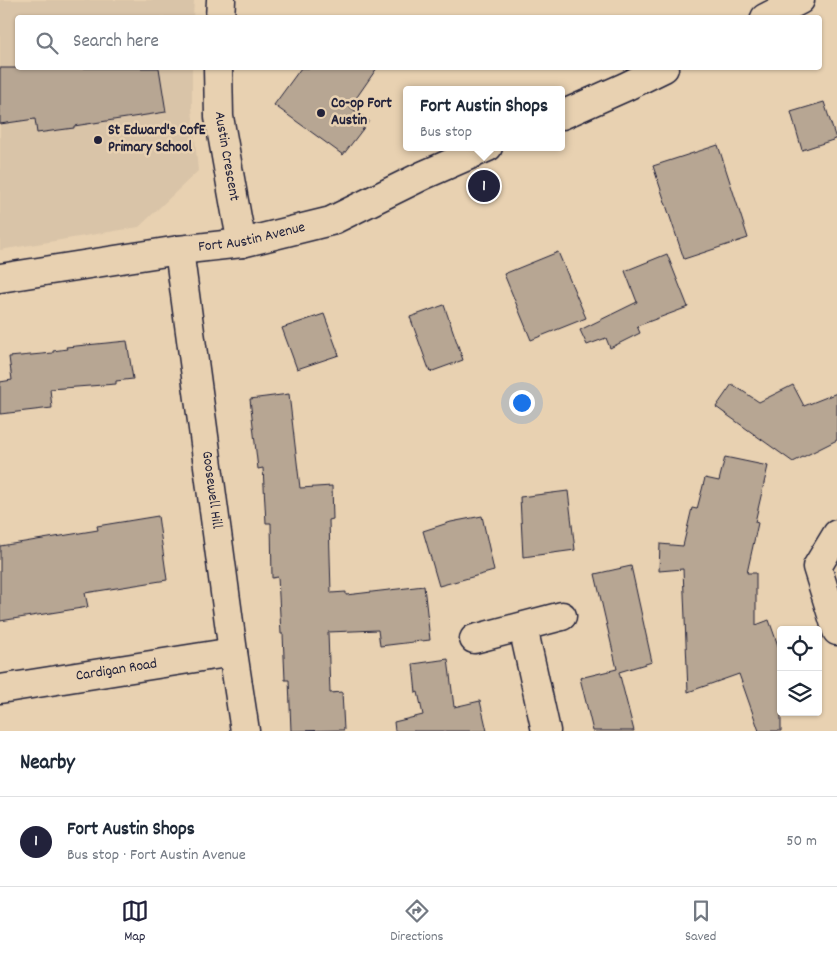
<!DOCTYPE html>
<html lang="en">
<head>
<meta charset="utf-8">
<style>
	:root { --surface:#fff; --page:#f2f2f3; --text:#1f2937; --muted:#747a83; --line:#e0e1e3; --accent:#22223b }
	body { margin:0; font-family:Dekko,sans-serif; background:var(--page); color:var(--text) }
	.controls { position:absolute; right:15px; bottom:15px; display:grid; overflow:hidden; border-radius:5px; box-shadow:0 1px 4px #0004 }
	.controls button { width:45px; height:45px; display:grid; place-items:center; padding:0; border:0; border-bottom:1px solid var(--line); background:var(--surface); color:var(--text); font:25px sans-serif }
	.you { position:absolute; left:521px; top:402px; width:18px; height:18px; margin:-12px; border:4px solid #fff; border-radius:50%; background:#1a73e8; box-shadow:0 0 0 8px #1a73e833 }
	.badge { display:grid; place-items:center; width:32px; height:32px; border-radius:50%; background:var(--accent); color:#fff; font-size:16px; font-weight:700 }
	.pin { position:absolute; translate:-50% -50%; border:2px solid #fff; box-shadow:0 1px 5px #0006 }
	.popup { position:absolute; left:403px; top:86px; width:162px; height:65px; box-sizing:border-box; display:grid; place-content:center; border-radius:5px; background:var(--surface); filter:drop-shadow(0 1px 4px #0005); font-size:16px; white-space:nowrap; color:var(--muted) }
	.popup b { font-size:19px; color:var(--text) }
	.popup::after { content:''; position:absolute; left:50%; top:100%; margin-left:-10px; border:10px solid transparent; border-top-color:var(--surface) }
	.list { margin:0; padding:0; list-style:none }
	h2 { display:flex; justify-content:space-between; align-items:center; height:65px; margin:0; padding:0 20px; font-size:21px }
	h2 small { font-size:16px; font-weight:400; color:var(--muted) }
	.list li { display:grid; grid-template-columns:32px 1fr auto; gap:15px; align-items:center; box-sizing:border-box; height:90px; padding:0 20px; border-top:1px solid var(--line) }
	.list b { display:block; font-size:19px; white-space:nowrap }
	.list p { margin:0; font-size:16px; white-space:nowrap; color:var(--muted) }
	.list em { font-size:16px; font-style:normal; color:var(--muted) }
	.icon { flex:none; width:28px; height:28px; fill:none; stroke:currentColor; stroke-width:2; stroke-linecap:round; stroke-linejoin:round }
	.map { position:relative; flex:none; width:837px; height:731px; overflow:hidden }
	.search { position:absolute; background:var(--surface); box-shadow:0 1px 4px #0004; left:15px; right:15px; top:15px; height:55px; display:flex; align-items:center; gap:12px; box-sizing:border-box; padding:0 18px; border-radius:5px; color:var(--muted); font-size:19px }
	.sheet { height:155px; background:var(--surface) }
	nav { display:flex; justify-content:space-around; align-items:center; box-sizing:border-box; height:70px; border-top:1px solid var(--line); background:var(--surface); font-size:14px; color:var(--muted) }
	nav a { display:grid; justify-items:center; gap:2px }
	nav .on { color:var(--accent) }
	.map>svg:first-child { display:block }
</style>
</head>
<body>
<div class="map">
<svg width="837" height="731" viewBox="0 0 837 731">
	<rect width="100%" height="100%" fill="#e8d1b1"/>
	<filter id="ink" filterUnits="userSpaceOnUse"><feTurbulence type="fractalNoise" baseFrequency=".02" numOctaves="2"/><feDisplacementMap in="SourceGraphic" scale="10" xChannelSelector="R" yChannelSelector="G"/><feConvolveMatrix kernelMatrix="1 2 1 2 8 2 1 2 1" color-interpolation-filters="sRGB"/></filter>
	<g filter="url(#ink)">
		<path fill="#d9c4a8" d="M0,0H194L193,17L18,18V68H192V108L198,171L139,227L0,250Z"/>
		<path fill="#b7a693" stroke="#22223b" d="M0,68H159L166,112L74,126V128L37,133L35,119L0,124Z
			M301,68H377L350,107L369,121L343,155L274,105Z
			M824,102L836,139L802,150L791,112Z
			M718,145L748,238L684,259L653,166Z
			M558,252L586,318L531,340L504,274Z
			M667,254L688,307L637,326L640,333L610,348L606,338L587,345L580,330L637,302L625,271Z
			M444,305L463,360L430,372L410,317Z
			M324,314L339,355L297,369L282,328Z
			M127,341L133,379L116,381V384L50,389L52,408L0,414V382L12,380L9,357L53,353V351L67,349L66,347Z
			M732,384L759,402L793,385L804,406L837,393V440L793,462L716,407Z
			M289,394L300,488L332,486L333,519L329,520L331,593L346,592V595L424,586L430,640L380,646L378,630L328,632L330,693L342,692L344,730L291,731L289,680H285L283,634H281L278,577L272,578L271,523H266L263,468L258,469L250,399Z
			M725,457L768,466L755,522L758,523L747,573H756V625L769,620L781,654V731H759L739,674L688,692L683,569L659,571L660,544L683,546L692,508L697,509L705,478L719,481Z
			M568,491L575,550L523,557L520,497Z
			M158,516L167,580L85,593L88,607L0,621V546L98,530L97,526Z
			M482,516L494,571L439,586L423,531L451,522Z
			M631,566L652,662L619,672L634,731H593L580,678L617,669L595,574Z
			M448,659L454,707L480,701L487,731H395L394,722L423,715L418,692L416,693L413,664Z"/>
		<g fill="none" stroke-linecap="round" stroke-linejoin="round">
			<defs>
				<g id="minor">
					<path d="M220,18L221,0"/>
					<path d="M765,18L800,0"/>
					<path id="s1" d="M218,68L219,117L237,218L242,243"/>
					<path d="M562,115L625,87L664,68"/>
					<path id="s2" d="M179,250L233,652L245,731"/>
					<path id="s3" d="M0,278L179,250L242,243L331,221L424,175L488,147"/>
					<path d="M837,534L817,567L837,631"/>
					<path d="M523,627L546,731"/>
					<path d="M474,639L562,616"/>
					<path id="s4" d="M0,689L233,652"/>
				</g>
			</defs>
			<use href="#minor" stroke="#22223b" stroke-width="31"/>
			<use href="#minor" stroke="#e8d1b1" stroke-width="28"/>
		</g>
	</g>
	<g fill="#22223b" stroke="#e8d1b1" stroke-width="2">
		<circle cx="321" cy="113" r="5"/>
		<circle cx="98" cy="140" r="5"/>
	</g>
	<g text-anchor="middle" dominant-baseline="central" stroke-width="5" stroke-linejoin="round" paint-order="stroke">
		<g font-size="15" font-weight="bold" fill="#22223b" stroke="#e8d1b1" text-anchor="start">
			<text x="331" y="104">Co-op Fort<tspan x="331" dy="17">Austin</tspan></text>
			<text x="108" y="131">St Edward's CofE<tspan x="108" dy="17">Primary School</tspan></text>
		</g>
		<g font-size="15" fill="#22223b" stroke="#e8d1b1">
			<text stroke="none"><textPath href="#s1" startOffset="89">Austin Crescent</textPath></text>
			<text stroke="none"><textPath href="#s3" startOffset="255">Fort Austin Avenue</textPath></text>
			<text stroke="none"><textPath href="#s2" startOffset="242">Goosewell Hill</textPath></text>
			<text stroke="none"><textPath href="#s4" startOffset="118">Cardigan Road</textPath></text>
		</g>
	</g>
</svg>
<div class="controls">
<button><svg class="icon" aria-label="locate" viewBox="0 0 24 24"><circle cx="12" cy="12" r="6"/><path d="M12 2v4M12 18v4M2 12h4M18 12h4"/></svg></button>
<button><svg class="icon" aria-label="layers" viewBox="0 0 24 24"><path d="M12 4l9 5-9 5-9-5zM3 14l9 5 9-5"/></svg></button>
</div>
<div class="you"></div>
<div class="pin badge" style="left:484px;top:186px">1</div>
<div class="popup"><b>Fort Austin Shops</b>Bus stop</div>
<div class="search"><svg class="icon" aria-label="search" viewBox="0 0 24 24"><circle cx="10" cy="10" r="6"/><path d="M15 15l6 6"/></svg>Search here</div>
</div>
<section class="sheet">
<h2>Nearby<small></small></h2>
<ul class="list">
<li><span class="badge">1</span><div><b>Fort Austin Shops</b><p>Bus stop · Fort Austin Avenue</p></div><em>50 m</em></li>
</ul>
</section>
<nav>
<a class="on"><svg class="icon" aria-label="map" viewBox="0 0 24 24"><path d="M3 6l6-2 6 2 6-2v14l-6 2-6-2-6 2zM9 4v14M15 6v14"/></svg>Map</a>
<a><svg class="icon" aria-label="directions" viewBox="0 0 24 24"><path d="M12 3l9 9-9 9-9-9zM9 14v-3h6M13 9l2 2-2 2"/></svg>Directions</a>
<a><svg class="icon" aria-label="saved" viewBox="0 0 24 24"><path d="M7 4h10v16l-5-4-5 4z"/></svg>Saved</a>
</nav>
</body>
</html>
